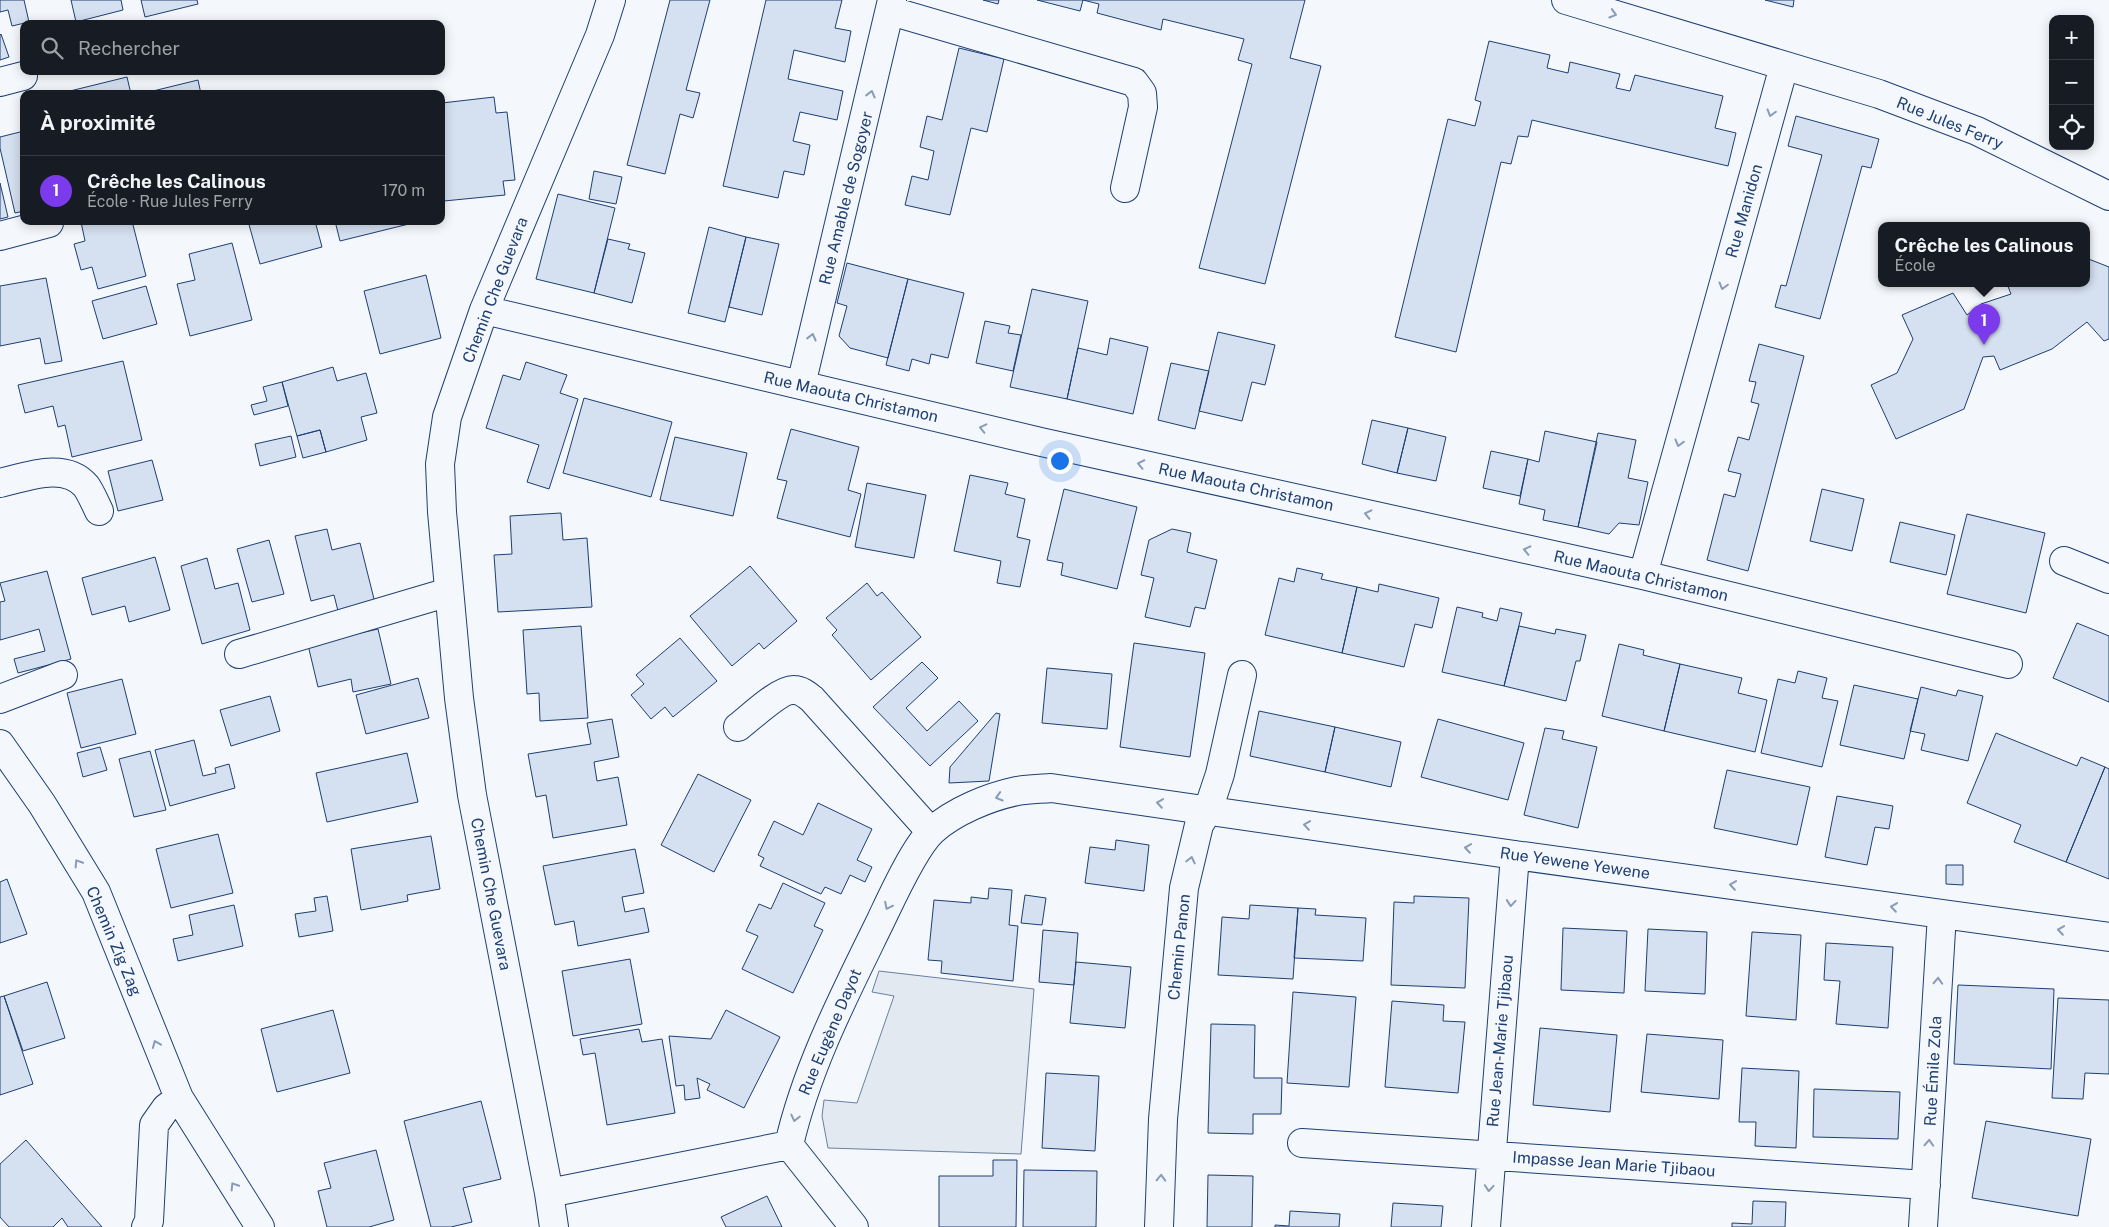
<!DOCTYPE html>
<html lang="fr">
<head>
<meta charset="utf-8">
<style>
	:root { --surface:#171b24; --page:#242831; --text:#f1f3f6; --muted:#9ea1a6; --line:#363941; --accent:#7c3aed }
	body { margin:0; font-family:"Public Sans",sans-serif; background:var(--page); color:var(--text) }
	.controls { position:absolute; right:15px; top:15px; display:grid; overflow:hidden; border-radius:10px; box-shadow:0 2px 12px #0003 }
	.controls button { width:45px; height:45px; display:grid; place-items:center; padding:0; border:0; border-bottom:1px solid var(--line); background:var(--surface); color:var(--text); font:25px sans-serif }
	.you { position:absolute; left:1059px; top:460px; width:18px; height:18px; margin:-12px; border:4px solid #fff; border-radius:50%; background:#1a73e8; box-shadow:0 0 0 8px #1a73e833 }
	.badge { display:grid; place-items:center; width:32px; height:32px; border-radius:50%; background:var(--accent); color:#fff; font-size:16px; font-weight:700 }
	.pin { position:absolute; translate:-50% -41px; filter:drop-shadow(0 1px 2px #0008) }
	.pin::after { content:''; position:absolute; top:26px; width:18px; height:15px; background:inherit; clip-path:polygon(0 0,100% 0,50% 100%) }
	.popup { position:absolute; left:1878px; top:222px; width:212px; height:65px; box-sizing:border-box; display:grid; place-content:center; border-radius:10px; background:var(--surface); filter:drop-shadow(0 1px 4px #0005); font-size:16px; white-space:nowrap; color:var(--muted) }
	.popup b { font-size:19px; color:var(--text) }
	.popup::after { content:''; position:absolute; left:50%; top:100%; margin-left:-10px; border:10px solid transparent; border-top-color:var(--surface) }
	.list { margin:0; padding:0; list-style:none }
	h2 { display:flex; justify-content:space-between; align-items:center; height:65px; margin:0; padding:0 20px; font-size:21px }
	h2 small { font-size:16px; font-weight:400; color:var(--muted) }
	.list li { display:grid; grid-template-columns:32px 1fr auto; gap:15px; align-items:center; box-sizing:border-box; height:70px; padding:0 20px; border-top:1px solid var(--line) }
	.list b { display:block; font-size:19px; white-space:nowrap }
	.list p { margin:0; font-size:16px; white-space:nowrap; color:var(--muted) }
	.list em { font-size:16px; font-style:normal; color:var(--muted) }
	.icon { flex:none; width:28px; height:28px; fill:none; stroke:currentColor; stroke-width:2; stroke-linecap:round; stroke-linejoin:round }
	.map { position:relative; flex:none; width:2109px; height:1227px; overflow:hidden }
	.search { position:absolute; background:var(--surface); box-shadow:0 2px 12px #0003; left:20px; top:20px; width:425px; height:55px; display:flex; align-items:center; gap:12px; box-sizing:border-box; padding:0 18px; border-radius:10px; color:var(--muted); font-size:19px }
	.panel { position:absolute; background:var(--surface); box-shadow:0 2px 12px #0003; left:20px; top:90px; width:425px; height:135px; border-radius:10px }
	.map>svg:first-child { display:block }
</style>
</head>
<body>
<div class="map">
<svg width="2109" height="1227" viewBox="0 0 2109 1227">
	<rect width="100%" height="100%" fill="#f4f7fb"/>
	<path fill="#e3e9f0" stroke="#687fa3" d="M879,971L1034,989L1021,1154L828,1148L822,1116L824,1100L857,1103L894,996L872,992Z"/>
	<path fill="#d5e0f0" stroke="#1d3f73" d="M0,0H24L29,22L12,26L8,10L0,12Z
		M71,0H121L123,10L76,22Z
		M141,0H197L198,4L145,17Z
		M670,0H710L686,90L700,93L693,118L680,114L665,174L627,165Z
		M766,0H842L835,28L851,31L845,62L794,50L788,79L843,91L837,120L800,112L793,141L810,145L804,175L784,171L778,198L723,186Z
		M983,0H999L998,4Z
		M1037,0H1083L1080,11Z
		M1083,0H1305L1290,58L1321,66L1265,284L1199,268L1252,64L1238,60L1244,39L1163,19L1161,30L1097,13L1099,4Z
		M1765,0H1794L1793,7Z
		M1,34L9,57L0,60V35Z
		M1489,41L1550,55L1547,68L1568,73L1570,62L1620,74L1616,88L1630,91L1635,75L1723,96L1715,128L1736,133L1728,166L1532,120L1528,137L1518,136L1511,164L1501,162L1456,352L1395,337L1448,119L1475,126L1481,102L1475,100Z
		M959,48L1004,59L987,132L971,128L950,215L905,205L912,176L928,180L934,151L920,147L927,116L942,120Z
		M127,77L131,94H71L70,91Z
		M198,80L201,94H154L153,91Z
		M494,97L496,113L507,112L515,180L503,181L505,195L444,201L441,192L442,103Z
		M1796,116L1879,139L1871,168L1862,166L1820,319L1775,307L1781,285L1786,286L1822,155L1788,146Z
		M24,131V211L15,213L0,148V137Z
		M594,171L622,177L616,204L589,199Z
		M0,183L8,217L0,219Z
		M558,194L615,208L594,293L536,279Z
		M132,221L146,276L98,289L92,267L81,270L74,244L85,241L81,222Z
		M248,221H315L322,247L260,264Z
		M335,221H421L340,241Z
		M709,227L746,237L725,322L688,313Z
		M746,237L779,244L762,315L729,307Z
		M608,239L630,244L628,249L645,253L632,303L594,293Z
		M232,243L252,320L190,336L177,284L195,280L189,254Z
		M2086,258L2109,267V339L2104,341L2087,322L2052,349L2000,370L1994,356L1983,357L1964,409L1896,439L1871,385L1897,373L1913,339L1902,315L1953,293L1967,315L1981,304L2011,294L2007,284H2086Z
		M847,263L908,279L888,358L850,348L839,336L847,306L837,303Z
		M426,275L441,338L380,354L364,291Z
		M46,278L62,361L45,364L40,338L0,346V286Z
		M908,279L964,293L948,358L931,354L929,364L912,359L909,371L886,365Z
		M146,286L157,324L103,339L92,301Z
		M1032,289L1088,301L1067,399L1010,387Z
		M985,321L1010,326L1008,333L1021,335L1013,371L976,363Z
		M1218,332L1275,345L1265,385L1252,382L1242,421L1199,411Z
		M1110,338L1148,347L1133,414L1067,399L1078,348L1107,355Z
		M1759,344L1804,356L1748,571L1707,560L1724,494L1735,497L1741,474L1728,471L1738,437L1749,440L1759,404L1751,402L1756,382L1749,381Z
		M123,361L142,440L72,457L65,425L58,427L53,406L25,413L18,385Z
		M526,362L567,375L560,393L578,399L549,489L527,482L539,445L486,428L503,375L520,380Z
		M1171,363L1209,371L1195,429L1158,420Z
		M333,367L337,381L366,373L377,413L361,417L367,440L326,452L320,430L297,436L282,382Z
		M282,382L288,406L254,415L251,405L267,401L263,387Z
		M584,398L672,422L651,497L563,473Z
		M1372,420L1408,428L1397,473L1362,464Z
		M1408,428L1446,437L1436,481L1397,473Z
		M791,429L859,447L848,490L861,494L850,537L777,518L787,481L777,479Z
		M320,430L326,452L303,458L297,436Z
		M1545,431L1597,442L1578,527L1543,520L1545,510L1519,504L1528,459L1539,462Z
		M1598,433L1636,440L1628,478L1648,482L1639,525L1619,523L1609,534L1578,527Z
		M291,436L296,457L260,466L255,444Z
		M675,437L747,453L733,516L660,500Z
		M1491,451L1528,459L1520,496L1483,488Z
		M152,460L163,500L118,511L108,471Z
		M970,475L1008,483L1005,494L1025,499L1017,537L1030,540L1020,587L997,583L1001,561L954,551Z
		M867,483L926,495L914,558L855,547Z
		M1064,489L1137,507L1117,589L1061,575L1063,563L1047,560Z
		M1822,489L1864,499L1852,551L1810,541Z
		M561,513L563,540L587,538L592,607L498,612L494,555L512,554L510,516Z
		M1967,514L2045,533L2026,613L1947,594Z
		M1900,522L1955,535L1946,575L1890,562Z
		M327,529L332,550L360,543L376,607L339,615L334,595L311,601L295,536Z
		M1172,529L1191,533L1187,552L1217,560L1205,609L1195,607L1190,627L1145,617L1154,578L1141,575L1149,540Z
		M269,540L284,594L252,602L237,549Z
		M155,557L170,610L129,622L125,606L92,615L82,578Z
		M207,558L215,589L238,583L250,630L202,644L181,566Z
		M750,566L797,621L764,649L759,643L732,666L690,616Z
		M1297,568L1323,574L1321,579L1357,587L1342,653L1265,635L1279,578L1294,582Z
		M47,571L71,659L18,673L14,659L45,651L39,629L0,640V602L5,601L0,583Z
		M867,583L877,596L882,592L921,637L871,680L832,635L837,630L826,618Z
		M1379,584L1439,598L1432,628L1415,624L1404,667L1342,653L1357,587L1378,592Z
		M1457,607L1483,613L1482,617L1497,621L1500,608L1522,613L1504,686L1442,672Z
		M2077,623L2109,636V702L2053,678Z
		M581,626L588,718L540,721L539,693L527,694L523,630Z
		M1519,626L1555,634L1556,629L1586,635L1580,661H1576L1566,701L1504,686Z
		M378,629L391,684L353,692L351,679L318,687L308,645Z
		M680,638L717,681L673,717L665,707L651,719L631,695L644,684L636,675Z
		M1134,643L1205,653L1190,757L1120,747Z
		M1619,644L1644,650L1643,655L1680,664L1664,731L1602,716Z
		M922,662L938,678L906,708L927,731L959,701L978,721L930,766L873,707Z
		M1680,664L1742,678L1738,693L1767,700L1755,752L1664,731Z
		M1047,668L1112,674L1107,729L1042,723Z
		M1798,671L1827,678L1822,698L1838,701L1822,767L1761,753L1778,679L1795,683Z
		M418,678L429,718L366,734L356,695Z
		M122,679L136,734L81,748L67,693Z
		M1854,685L1918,699L1904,759L1840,745Z
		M1921,687L1956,696L1958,690L1983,696L1968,761L1921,750L1925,734L1910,731Z
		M270,696L280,731L231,746L220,710Z
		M1259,711L1335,727L1325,772L1250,756Z
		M996,713L1000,714L989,781L949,783L950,767Z
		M612,719L619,757L594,762L597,781L618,777L627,825L553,838L546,795L536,797L528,754L591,744L587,723Z
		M1438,719L1524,743L1508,800L1421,777Z
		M1335,727L1401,742L1391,787L1325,772Z
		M1545,728L1564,731L1562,739L1597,747L1578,828L1524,815Z
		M1996,733L2077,766L2081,757L2105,767L2066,862L2014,842L2021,825L1967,803Z
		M194,740L203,776L216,773L215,768L229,764L235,788L170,806L155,750Z
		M100,747L107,770L83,777L77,753Z
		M150,751L166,810L134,817L119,759Z
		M407,753L418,802L327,822L316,773Z
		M2105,767L2109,769V879L2066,862Z
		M1727,770L1810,787L1797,845L1714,828Z
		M698,774L751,800L714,872L661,845Z
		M1837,796L1893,806L1889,829L1875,827L1867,865L1825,857Z
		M818,803L872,829L857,860L872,867L865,882L850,875L841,894L825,887L821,894L760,866L764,858L758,855L774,821L803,835Z
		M218,834L233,893L171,908L156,849Z
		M431,836L440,889L407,895L408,901L361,910L351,849Z
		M1116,840L1149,845L1144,891L1085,883L1090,847L1115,850Z
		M635,849L644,893L622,897L625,912L644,908L649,932L578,946L574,921L555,925L543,866Z
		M1946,865H1963V885L1946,884Z
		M7,879L27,934L0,943V882Z
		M783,883L825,903L814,926L823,930L793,993L742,969L758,936L746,931L759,904L771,909Z
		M989,888L1012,890L1009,925L1018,926L1013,981L941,973L942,961L928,960L934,900L971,903V897L988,899Z
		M1025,895L1046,898L1042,925L1021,923Z
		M327,896L333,931L299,937L295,914L316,911L314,898Z
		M1414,896L1469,898L1465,988L1391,985L1394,902L1414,903Z
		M234,905L243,946L178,961L173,939L193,935L189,915Z
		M1250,905L1298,908L1293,979L1218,975L1222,917L1249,919Z
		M1298,908L1316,909L1315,915L1366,918L1363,961L1294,958Z
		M1563,928L1627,931L1624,993L1561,990Z
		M1648,929L1707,932L1705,994L1645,991Z
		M1043,930L1078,933L1074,985L1039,982Z
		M1752,932L1801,935L1796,1020L1746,1016Z
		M1826,943L1893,947L1888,1028L1836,1024L1840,981L1824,980Z
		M630,959L642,1024L573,1036L562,971Z
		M1076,962L1131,967L1125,1028L1070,1023Z
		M47,982L65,1038L23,1051L4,996Z
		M1958,985L2054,989L2051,1069L1954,1064Z
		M1293,992L1356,997L1349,1087L1287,1083Z
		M4,996L33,1084L0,1095V997Z
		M2058,998L2109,1000V1074L2085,1073L2083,1099L2052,1098Z
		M1392,1001L1444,1005L1443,1021L1465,1022L1458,1093L1385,1087Z
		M333,1010L350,1073L277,1092L261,1029Z
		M726,1010L780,1037L744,1108L707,1090L710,1084L697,1078L700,1098L685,1100L684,1085L676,1086L669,1036L711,1039Z
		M1211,1024L1255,1025L1254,1078H1282L1281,1114H1253V1134L1208,1133Z
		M1540,1028L1617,1035L1610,1112L1533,1105Z
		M639,1029L642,1042L662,1039L675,1113L607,1125L595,1053L583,1055L580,1039Z
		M1647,1034L1723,1040L1719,1099L1641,1092Z
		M1742,1068L1799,1071L1796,1148L1755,1146L1756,1122H1739Z
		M1046,1073L1099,1076L1095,1151L1042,1148Z
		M1814,1089L1900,1092L1898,1139L1813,1137Z
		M481,1101L501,1179L463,1188L472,1222L451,1227H431L404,1121Z
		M1986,1121L2091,1139L2078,1216L1972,1198Z
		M26,1140L102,1227H68L62,1218L53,1227H9L0,1217V1164Z
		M376,1150L394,1220L369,1227H327L318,1191L331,1188L324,1163Z
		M993,1160H1017L1016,1227H939V1176H993Z
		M1024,1170L1097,1171L1096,1227H1023Z
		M1208,1175L1253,1176L1252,1227H1207Z
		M767,1196L782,1227H726L721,1217Z
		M1753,1201L1786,1202L1785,1227H1732V1223L1752,1224Z
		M1393,1203L1443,1206L1441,1227H1391Z
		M1290,1211L1340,1214L1339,1227H1275V1225L1289,1226Z"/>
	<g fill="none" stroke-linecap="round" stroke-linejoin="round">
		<defs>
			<path id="minor" d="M1566,0L1879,94L1977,131L2109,196
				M891,11L1134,82L1142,93L1143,107L1125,188
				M0,82L23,76
				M0,236L49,223
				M484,310L1041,442L1643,575L2008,664
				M801,385L892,0
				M0,483C26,477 65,461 86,486C91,493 95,503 99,511
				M2064,561L2109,579
				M1643,575L1784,66
				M239,654L449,592
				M0,699L63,675
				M738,727C750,718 780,689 794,690C801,690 807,695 812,699L931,832
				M0,744L42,804L96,892L179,1098L260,1227
				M1302,1143L1926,1185
				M549,1193L789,1145
				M146,1227L149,1221L154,1125L166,1108L179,1098
				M554,1227L549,1193L472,795L459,698L442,512L440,464L447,417L484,310L600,35L611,0
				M854,1227L789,1145C807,1066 846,992 881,920C892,897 914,848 932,831C954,811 989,797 1017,791C1028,789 1040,789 1051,788L1515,855L2109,937
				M1159,1227L1163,1119L1184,888L1199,825L1208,810L1220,774L1242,675
				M1486,1227L1515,855
				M1923,1227L1942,914"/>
		</defs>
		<use href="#minor" stroke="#1d3f73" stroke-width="30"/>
		<use href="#minor" stroke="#f4f7fb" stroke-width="28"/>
	</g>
	<defs><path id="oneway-chevron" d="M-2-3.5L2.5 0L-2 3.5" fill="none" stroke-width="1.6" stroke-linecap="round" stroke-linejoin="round" transform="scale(1.25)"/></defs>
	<g stroke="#889bb7">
		<use href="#oneway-chevron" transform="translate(1613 14) rotate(17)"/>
		<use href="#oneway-chevron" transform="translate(871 94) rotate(-76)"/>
		<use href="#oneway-chevron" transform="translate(1771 113) rotate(106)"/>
		<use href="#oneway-chevron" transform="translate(1723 286) rotate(105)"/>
		<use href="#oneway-chevron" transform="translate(812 337) rotate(-76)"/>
		<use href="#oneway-chevron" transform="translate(983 428) rotate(-167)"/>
		<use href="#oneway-chevron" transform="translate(1679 443) rotate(105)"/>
		<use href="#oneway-chevron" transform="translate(1141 464) rotate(-168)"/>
		<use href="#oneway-chevron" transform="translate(1368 514) rotate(-167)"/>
		<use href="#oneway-chevron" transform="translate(1527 550) rotate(-167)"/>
		<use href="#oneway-chevron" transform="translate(999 797) rotate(163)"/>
		<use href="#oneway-chevron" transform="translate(1160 803) rotate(-172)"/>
		<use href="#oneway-chevron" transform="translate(1307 825) rotate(-172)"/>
		<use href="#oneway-chevron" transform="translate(1468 848) rotate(-172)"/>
		<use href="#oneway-chevron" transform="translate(1191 860) rotate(-77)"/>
		<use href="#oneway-chevron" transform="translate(78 863) rotate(-122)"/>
		<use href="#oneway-chevron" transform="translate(1733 885) rotate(-172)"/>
		<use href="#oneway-chevron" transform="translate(1511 903) rotate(95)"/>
		<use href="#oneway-chevron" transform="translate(888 906) rotate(116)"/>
		<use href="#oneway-chevron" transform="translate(1894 907) rotate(-172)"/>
		<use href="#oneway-chevron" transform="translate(2061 930) rotate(-172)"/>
		<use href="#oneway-chevron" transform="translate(1938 981) rotate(-87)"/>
		<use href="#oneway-chevron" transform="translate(156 1044) rotate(-112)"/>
		<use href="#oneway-chevron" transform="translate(795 1118) rotate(103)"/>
		<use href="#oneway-chevron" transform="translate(1929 1143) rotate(-87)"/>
		<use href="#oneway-chevron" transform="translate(1161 1178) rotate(-88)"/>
		<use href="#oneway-chevron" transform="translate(234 1186) rotate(-122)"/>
		<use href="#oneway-chevron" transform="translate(1489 1188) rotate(94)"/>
	</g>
	<g text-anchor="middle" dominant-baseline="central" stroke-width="4" stroke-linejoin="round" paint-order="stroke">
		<g font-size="16" fill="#1d3f73" stroke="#f4f7fb">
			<text transform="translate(1950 123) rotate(22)">Rue Jules Ferry</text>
			<text transform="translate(846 198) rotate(-76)">Rue Amable de Sogoyer</text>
			<text transform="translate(1744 211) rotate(-74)">Rue Manidon</text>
			<text transform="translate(495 290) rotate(-69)">Chemin Che Guevara</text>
			<text transform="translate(851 397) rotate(13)">Rue Maouta Christamon</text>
			<text transform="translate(1246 487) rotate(12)">Rue Maouta Christamon</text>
			<text transform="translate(1641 576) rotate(13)">Rue Maouta Christamon</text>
			<text transform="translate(1575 863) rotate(8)">Rue Yewene Yewene</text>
			<text transform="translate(491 894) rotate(79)">Chemin Che Guevara</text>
			<text transform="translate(114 941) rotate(67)">Chemin Zig Zag</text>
			<text transform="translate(1179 947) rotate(-84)">Chemin Panon</text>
			<text transform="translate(830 1032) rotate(-67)">Rue Eugène Dayot</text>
			<text transform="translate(1500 1041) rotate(-85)">Rue Jean-Marie Tjibaou</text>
			<text transform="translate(1933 1071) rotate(-87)">Rue Émile Zola</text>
			<text transform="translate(1614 1164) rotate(4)">Impasse Jean Marie Tjibaou</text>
		</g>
	</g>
</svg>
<div class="controls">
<button>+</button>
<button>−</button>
<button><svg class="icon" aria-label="locate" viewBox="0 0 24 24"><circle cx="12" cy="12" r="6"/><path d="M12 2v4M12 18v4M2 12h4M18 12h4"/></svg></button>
</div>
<div class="you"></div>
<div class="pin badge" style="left:1984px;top:345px">1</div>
<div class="popup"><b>Crêche les Calinous</b>École</div>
<div class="search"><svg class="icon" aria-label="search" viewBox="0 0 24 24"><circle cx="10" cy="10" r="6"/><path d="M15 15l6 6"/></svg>Rechercher</div>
<section class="panel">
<h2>À proximité<small></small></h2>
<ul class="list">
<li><span class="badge">1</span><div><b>Crêche les Calinous</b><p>École · Rue Jules Ferry</p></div><em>170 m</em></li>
</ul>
</section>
</div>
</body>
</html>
